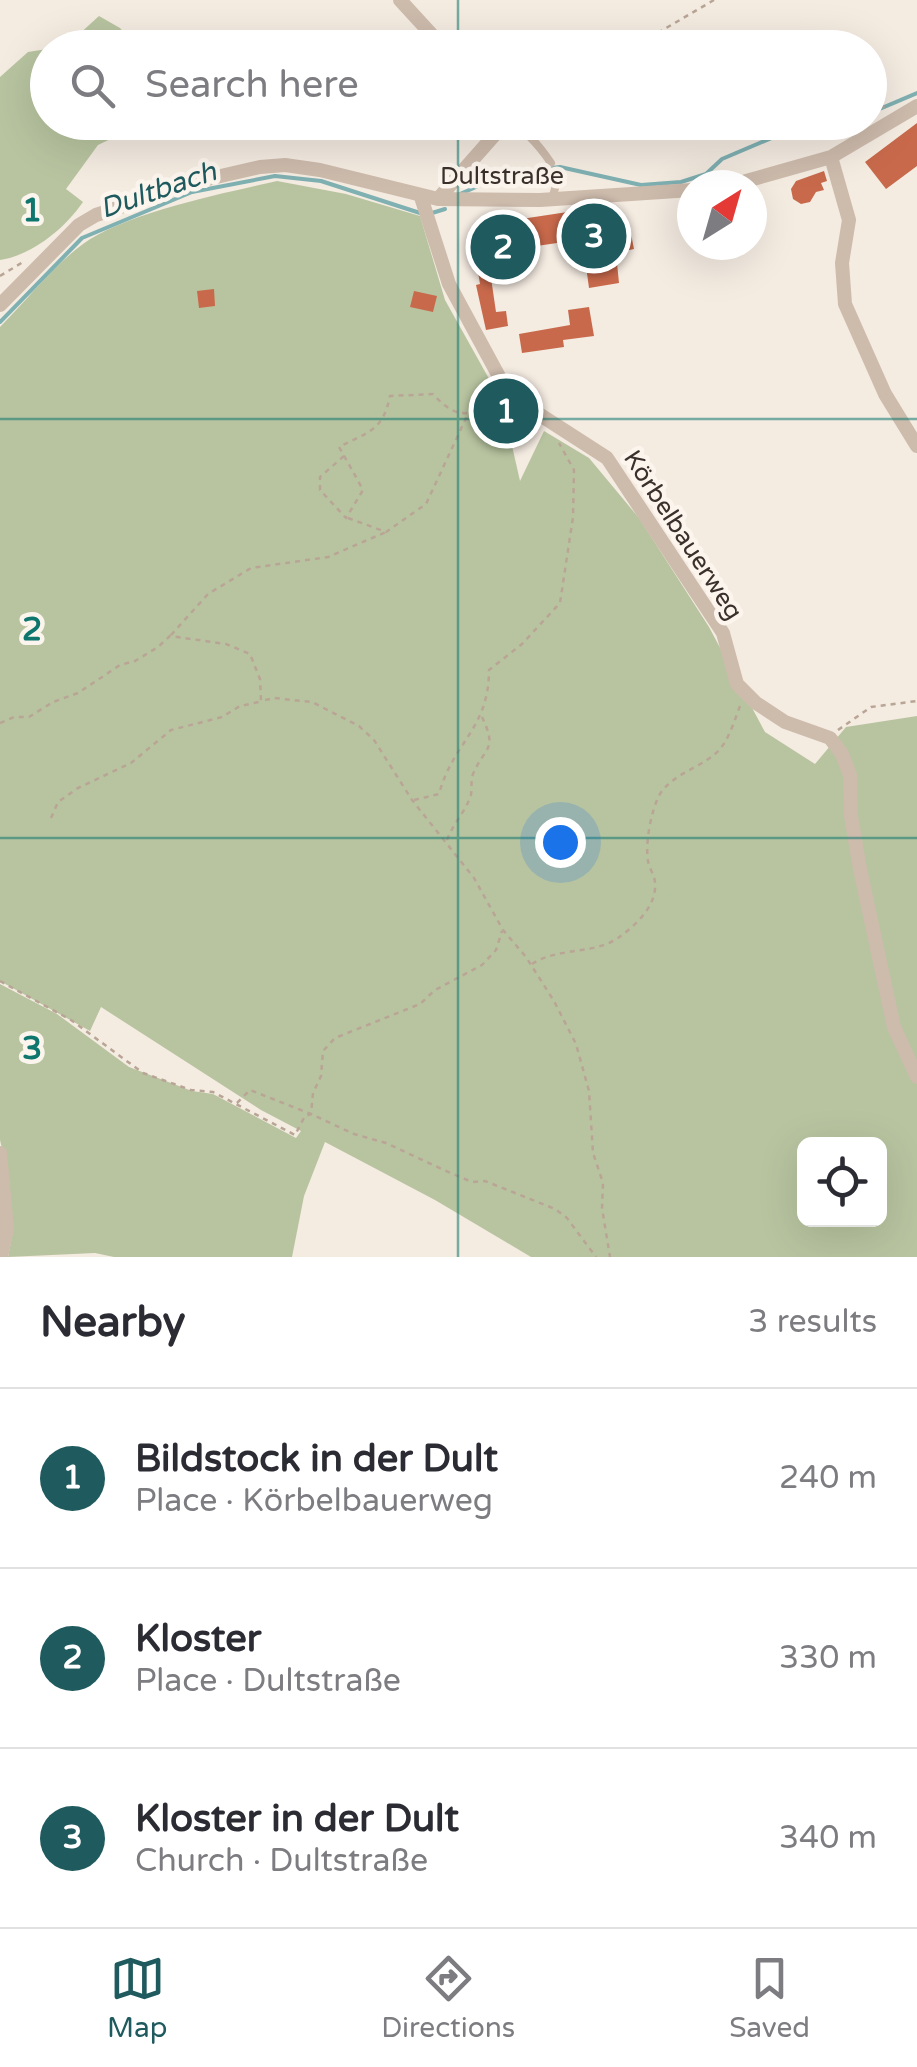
<!DOCTYPE html>
<html lang="en">
<head>
<meta charset="utf-8">
<style>
	:root { --surface:#fff; --page:#f7f7f7; --text:#2b2b33; --muted:#7c7c81; --line:#e1e1e2; --accent:#1f5a5e }
	body { margin:0; font-family:"Varela Round",sans-serif; background:var(--page); color:var(--text) }
	.controls { position:absolute; right:30px; bottom:30px; display:grid; overflow:hidden; border-radius:15px; box-shadow:0 10px 40px #0002 }
	.controls button { width:90px; height:90px; display:grid; place-items:center; padding:0; border:0; border-bottom:2px solid var(--line); background:var(--surface); color:var(--text); font:50px sans-serif }
	.compass { position:absolute; left:677px; top:170px; width:90px; height:90px; border-radius:50%; background:var(--surface); box-shadow:0 10px 40px #0002; rotate:37deg }
	.you { position:absolute; left:560px; top:842px; width:35px; height:35px; margin:-25px; border:8px solid #fff; border-radius:50%; background:#1a73e8; box-shadow:0 0 0 15px #1a73e833 }
	.badge { display:grid; place-items:center; width:65px; height:65px; border-radius:50%; background:var(--accent); color:#fff; font-size:32px; font-weight:700 }
	.pin { position:absolute; translate:-50% -50%; border:5px solid #fff; box-shadow:0 2px 10px #0006 }
	.list { margin:0; padding:0; list-style:none }
	h2 { display:flex; justify-content:space-between; align-items:center; height:130px; margin:0; padding:0 40px; font-size:42px }
	h2 small { font-size:32px; font-weight:400; color:var(--muted) }
	.list li { display:grid; grid-template-columns:65px 1fr auto; gap:30px; align-items:center; box-sizing:border-box; height:180px; padding:0 40px; border-top:2px solid var(--line) }
	.list b { display:block; font-size:38px; white-space:nowrap }
	.list p { margin:0; font-size:32px; white-space:nowrap; color:var(--muted) }
	.list em { font-size:32px; font-style:normal; color:var(--muted) }
	.icon { flex:none; width:55px; height:55px; fill:none; stroke:currentColor; stroke-width:2; stroke-linecap:round; stroke-linejoin:round }
	.map { position:relative; flex:none; width:917px; height:1257px; overflow:hidden }
	.search { position:absolute; background:var(--surface); box-shadow:0 10px 40px #0002; left:30px; right:30px; top:30px; height:110px; display:flex; align-items:center; gap:25px; box-sizing:border-box; padding:0 35px; border-radius:55px; color:var(--muted); font-size:38px }
	.sheet { height:670px; background:var(--surface) }
	nav { display:flex; justify-content:space-around; align-items:center; box-sizing:border-box; height:140px; border-top:2px solid var(--line); background:var(--surface); font-size:28px; color:var(--muted) }
	nav a { display:grid; justify-items:center; gap:5px }
	nav .on { color:var(--accent) }
	.map>svg:first-child { display:block }
</style>
</head>
<body>
<div class="map">
<svg width="917" height="1257" viewBox="0 0 917 1257">
	<rect width="100%" height="100%" fill="#f4ebe1"/>
	<path fill="#b8c4a0" fill-rule="evenodd" d="M99,16L120,28L136,47H57L66,46Z
		M47,49L48,122L144,123L98,145L66,189L83,202C65,228 33,255 0,260V77L28,52Z
		M277,181L346,194L420,216L445,300L502,402L520,481L544,431L589,458L639,518L709,627L765,732L815,764L846,727L917,716V1257H531L435,1200L325,1142L304,1196L292,1257H114L95,1253L8,1257L13,1231L9,1179L0,1140V984L57,1014L129,1067L192,1091L213,1094L296,1138L301,1131L261,1110L101,1007L90,1031L0,981V327C27,300 53,266 83,244C125,213 224,193 277,181ZM804,1144H880V1220H804Z"/>
	<g fill="none" stroke-linecap="round" stroke-linejoin="round">
		<path stroke="#7fb0b2" stroke-width="4" d="M870,113L917,93
			M460,194L508,173L560,167L641,185L681,182L706,174L722,159L809,122
			M432,213L445,209
			M0,322L82,238L192,192L275,176L321,181L420,213"/>
	</g>
	<path fill="#c8694b" d="M917,123V166L886,189L865,162Z
		M824,171L827,181L821,183L824,190L816,192L810,202L801,204L793,199L791,189L796,181Z
		M594,208L595,211L610,209L614,237L631,234L634,249L616,253L619,283L589,288L586,266L594,264L591,243L585,244L584,239L503,251L505,268L490,271L496,312L506,311L508,326L486,330L476,285L480,284L475,254L479,253L475,226Z
		M214,289L215,306L199,308L197,291Z
		M414,291L437,296L433,312L410,307Z
		M589,307L594,336L563,340L564,347L522,353L519,334L570,325L568,310Z"/>
	<g fill="none" stroke-linecap="round" stroke-linejoin="round">
		<path stroke="#b9a596" stroke-width="2.5" stroke-dasharray="5 5" stroke-linecap="butt" d="M632,48L714,0
			M879,96L884,108
			M0,276L23,262
			M344,456L320,477V490L346,518L363,490C355,475 347,461 339,447C368,432 383,431 390,396L433,394C459,423 471,414 504,401
			M348,518L386,532L426,504L467,416
			M171,635L208,594L251,568L328,557L386,532
			M0,723L14,717H29L53,702L78,693L120,665L135,661L158,647L170,636L226,644L250,654L260,679L261,701L274,698L312,702L359,726L374,740L412,800L474,878L503,930L526,957L554,1001L576,1044L589,1091L593,1153L603,1183L602,1208L610,1257
			M838,730L871,707L917,701
			M414,800L439,794C453,742 489,729 489,670L522,644L560,603L573,517L574,470L559,443
			M51,818L58,802L78,788L131,763L171,730L222,717L240,706L259,702
			M447,840C453,824 464,813 470,798C473,791 470,782 473,774C485,746 498,751 482,717
			M532,964C558,947 593,955 618,938C635,926 657,906 655,883C655,876 649,868 648,861C645,843 651,810 660,794C674,772 705,767 721,748C730,736 735,719 740,706
			M0,981L71,1020L143,1073L191,1090L213,1092L295,1135L305,1116L311,1114L354,1134L386,1143L446,1171L472,1182L485,1181L555,1209L567,1218L596,1257
			M237,1103L250,1090L311,1114L313,1093L321,1076L323,1051L335,1038L420,1004L435,990L482,965L496,950L502,931"/>
		<path stroke="#cdbbac" stroke-width="8" d="M508,122C526,129 540,147 551,163
			M552,199L558,178L556,171"/>
		<path stroke="#cdbbac" stroke-width="14" d="M400,0L444,48
			M831,157L849,220L842,263L845,304L885,394L917,446
			M732,185L831,157L917,106
			M421,197L449,284L502,382L531,409L607,458L723,633L737,684L756,703L785,722L830,738L842,754L850,775L851,816L860,869L894,1027L917,1077
			M438,199L506,122
			M0,305L79,225L96,215L199,181L260,167L285,165L320,170L438,199L540,200L692,190
			M0,1153L7,1228L1,1257"/>
	</g>
	<path fill="none" stroke="#0f766e" stroke-width="2.5" stroke-opacity="0.55" d="M458,0V48M458,122V1257M0,419H917M0,838H917"/>
	<g text-anchor="middle" dominant-baseline="central" stroke-width="9" stroke-linejoin="round" paint-order="stroke">
		<g font-size="25" fill="#3b302b" stroke="#fbf5ee">
			<text x="502" y="176">Dultstraße</text>
			<text transform="translate(683 535) rotate(57)">Körbelbauerweg</text>
		</g>
		<g font-size="28" font-style="italic" fill="#1f5a5e" stroke="#fbf5ee">
			<text transform="translate(158 190) rotate(-19)">Dultbach</text>
		</g>
	</g>
	<g font-size="32" text-anchor="middle" font-weight="bold" fill="#0f766e" stroke="#fbf5ee" stroke-width="9" stroke-linejoin="round" paint-order="stroke">
		<text x="32" y="221">1</text>
		<text x="32" y="640">2</text>
		<text x="32" y="1059">3</text>
	</g>
</svg>
<div class="controls">
<button><svg class="icon" aria-label="locate" viewBox="0 0 24 24"><circle cx="12" cy="12" r="6"/><path d="M12 2v4M12 18v4M2 12h4M18 12h4"/></svg></button>
</div>
<svg class="compass" viewBox="-18 -18 36 36"><path d="M0-13l5 13h-10z" fill="#e53935"/><path d="M0 13l5-13h-10z" fill="#7c7c81"/></svg>
<div class="you"></div>
<div class="pin badge" style="left:506px;top:411px">1</div>
<div class="pin badge" style="left:503px;top:247px">2</div>
<div class="pin badge" style="left:594px;top:236px">3</div>
<div class="search"><svg class="icon" aria-label="search" viewBox="0 0 24 24"><circle cx="10" cy="10" r="6"/><path d="M15 15l6 6"/></svg>Search here</div>
</div>
<section class="sheet">
<h2>Nearby<small>3 results</small></h2>
<ul class="list">
<li><span class="badge">1</span><div><b>Bildstock in der Dult</b><p>Place · Körbelbauerweg</p></div><em>240 m</em></li>
<li><span class="badge">2</span><div><b>Kloster</b><p>Place · Dultstraße</p></div><em>330 m</em></li>
<li><span class="badge">3</span><div><b>Kloster in der Dult</b><p>Church · Dultstraße</p></div><em>340 m</em></li>
</ul>
</section>
<nav>
<a class="on"><svg class="icon" aria-label="map" viewBox="0 0 24 24"><path d="M3 6l6-2 6 2 6-2v14l-6 2-6-2-6 2zM9 4v14M15 6v14"/></svg>Map</a>
<a><svg class="icon" aria-label="directions" viewBox="0 0 24 24"><path d="M12 3l9 9-9 9-9-9zM9 14v-3h6M13 9l2 2-2 2"/></svg>Directions</a>
<a><svg class="icon" aria-label="saved" viewBox="0 0 24 24"><path d="M7 4h10v16l-5-4-5 4z"/></svg>Saved</a>
</nav>
</body>
</html>
